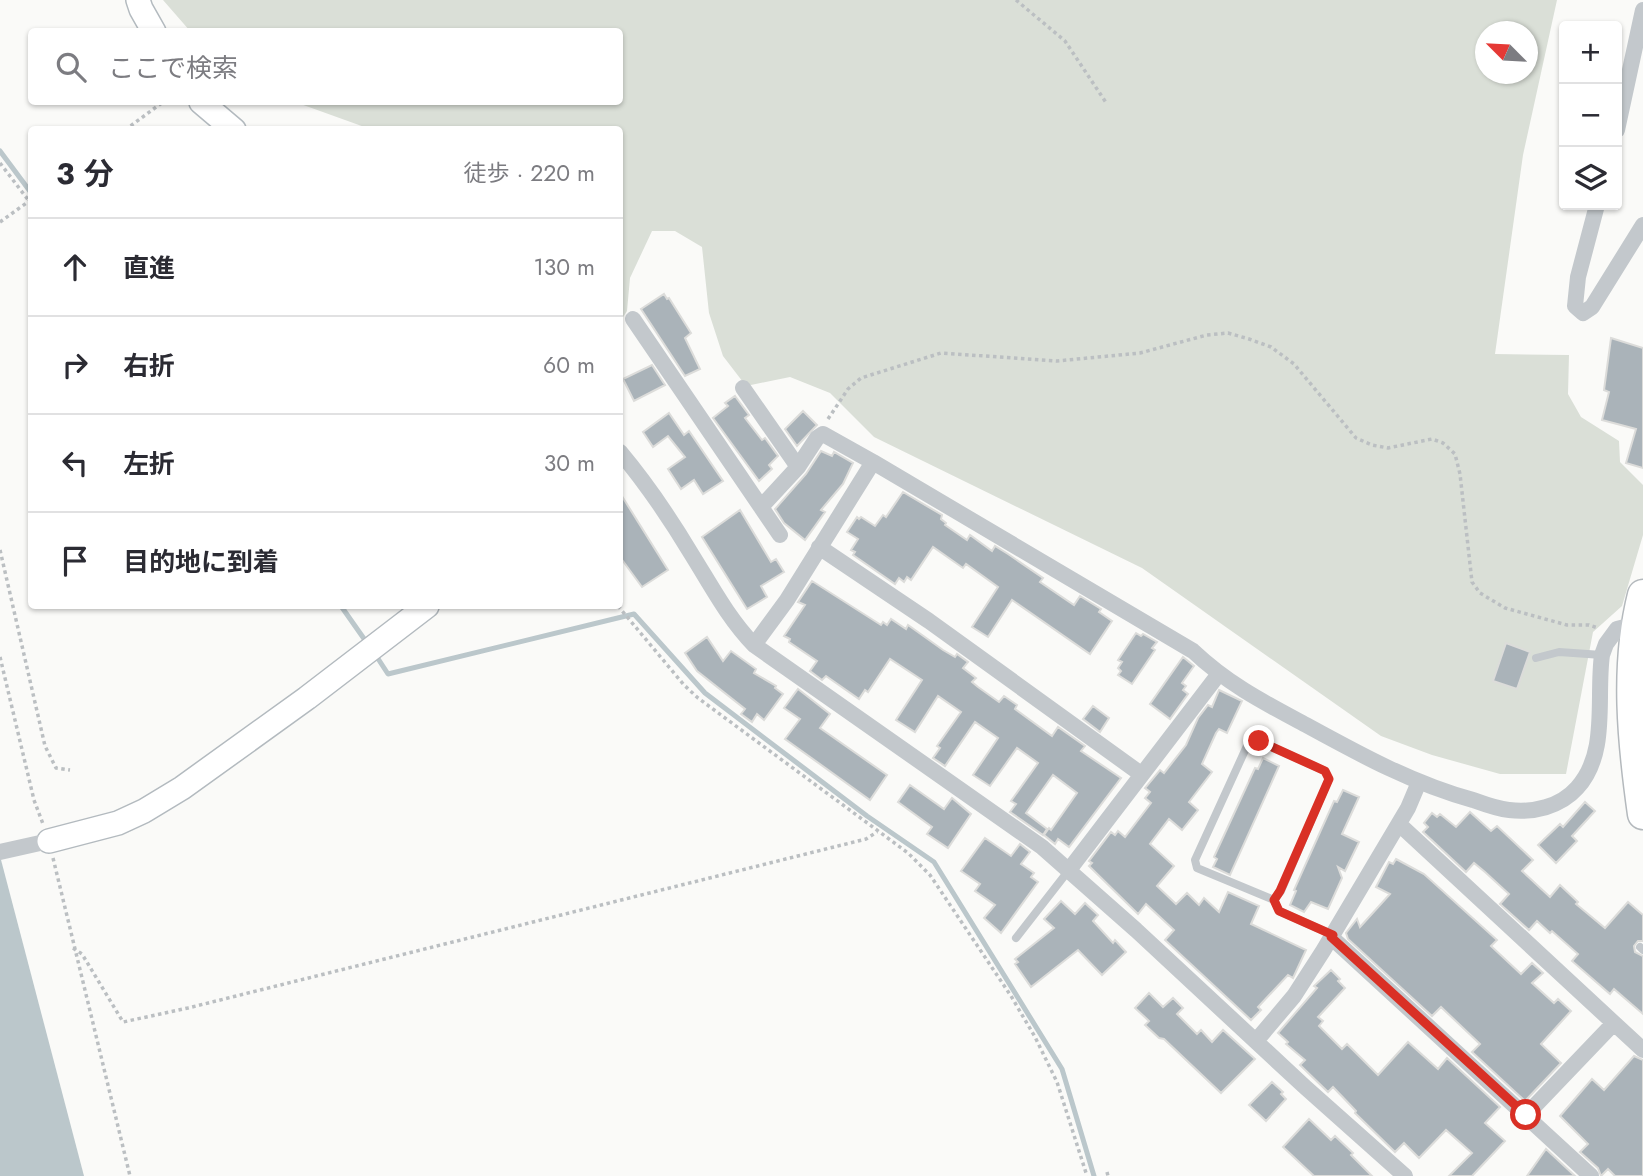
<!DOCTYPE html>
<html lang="ja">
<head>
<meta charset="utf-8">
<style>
	:root { --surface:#fff; --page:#f7f7f7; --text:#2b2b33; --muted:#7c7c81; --line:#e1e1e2 }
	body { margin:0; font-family:Jost,"Noto Sans JP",sans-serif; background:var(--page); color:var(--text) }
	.controls { position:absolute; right:21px; top:21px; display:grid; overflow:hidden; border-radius:7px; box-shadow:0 2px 5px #0004 }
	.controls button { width:63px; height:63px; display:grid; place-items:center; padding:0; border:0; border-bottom:2px solid var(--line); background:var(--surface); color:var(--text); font:35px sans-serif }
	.compass { position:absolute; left:1475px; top:21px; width:63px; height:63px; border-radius:50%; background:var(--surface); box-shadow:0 2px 5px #0004; rotate:294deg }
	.stop { position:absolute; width:21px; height:21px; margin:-16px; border:5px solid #d93025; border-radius:50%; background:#fff }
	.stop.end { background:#d93025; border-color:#fff; box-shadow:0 2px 7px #0008 }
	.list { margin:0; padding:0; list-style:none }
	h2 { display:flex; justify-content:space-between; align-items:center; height:91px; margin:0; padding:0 28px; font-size:30px }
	h2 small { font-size:23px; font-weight:400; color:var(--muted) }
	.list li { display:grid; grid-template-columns:46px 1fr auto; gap:21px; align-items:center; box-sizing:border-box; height:98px; padding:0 28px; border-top:2px solid var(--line) }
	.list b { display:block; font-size:26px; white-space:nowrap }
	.list em { font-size:23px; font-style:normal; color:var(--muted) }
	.icon { flex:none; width:38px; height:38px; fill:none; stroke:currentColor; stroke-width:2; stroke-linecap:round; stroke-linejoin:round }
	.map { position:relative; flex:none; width:1643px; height:1176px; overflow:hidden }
	.search { position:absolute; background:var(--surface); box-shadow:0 2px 5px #0004; left:28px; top:28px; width:595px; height:77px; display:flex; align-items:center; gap:18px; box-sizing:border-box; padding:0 24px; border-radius:7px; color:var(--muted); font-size:26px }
	.panel { position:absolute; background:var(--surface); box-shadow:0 2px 5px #0004; left:28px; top:126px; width:595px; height:483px; border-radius:7px }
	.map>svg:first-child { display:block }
</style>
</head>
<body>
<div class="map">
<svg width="1643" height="1176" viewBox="0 0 1643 1176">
	<rect width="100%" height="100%" fill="#fafaf8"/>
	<path fill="#dadfd7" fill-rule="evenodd" d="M163,0H1557L1523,155L1495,354L1569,355L1568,394L1581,417L1619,441L1620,462L1643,485V535L1622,606L1593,632L1566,774H1500L1432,755L1381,736L1142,568L874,437L830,393L790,377L746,386L723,356L709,313L702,247L675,231H652L630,278L627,311L620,322V130L370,129L295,102H620V32L190,31ZM1486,32H1528V74H1486Z"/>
	<path fill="#bbc7cb" d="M0,856L84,1176H0Z"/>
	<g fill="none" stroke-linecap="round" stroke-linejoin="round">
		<path stroke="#bbc7cb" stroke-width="5" d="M0,151L32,194
			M341,606L367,643
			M375,654L388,674L634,614L705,693L867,816L934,862L1062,1069L1094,1176"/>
	</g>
	<path fill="#aab3b9" stroke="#dcdcda" stroke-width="2" d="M664,294L667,299L669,298L691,333L685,338L700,369L685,376L641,309Z
		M1611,338L1643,348V468L1626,463L1636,429L1602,420L1609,392L1604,390Z
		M652,365L665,385L634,401L623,379Z
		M735,396L749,415L745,418L762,440L765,438L778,456L769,465L772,469L759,481L713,418L728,406L725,403Z
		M803,411L817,425L797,446L785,429Z
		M669,413L684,435L689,431L723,481L703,494L694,480L681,489L668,469L685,457L668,436L653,447L643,432Z
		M821,451L832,456L834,452L853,463L843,484L821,510L825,512L805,540L784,523L775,509L806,474Z
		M903,492L942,515L941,519L946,523L945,525L967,540L970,535L992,551L995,546L1008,554L1043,578L1040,582L1074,605L1080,596L1101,609L1099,612L1112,621L1090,654L1012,600L988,637L972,627L998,587L966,564L963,568L933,547L911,580L907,577L904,582L899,578L895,584L853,555L855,552L851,550L858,539L847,532L857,517L859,519L861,517L875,526L883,515L886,517Z
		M620,493L668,570L642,587L620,557Z
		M740,510L771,562L776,559L784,572L761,586L767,597L747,609L702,537Z
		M812,581L881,625L883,622L887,625L891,619L906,629L908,625L943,650L955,657L957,654L968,662L963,668L976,678L972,682L978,687L999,702L1004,696L1017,705L1015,709L1052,736L1058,727L1085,746L1081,751L1121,778L1069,847L1058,839L1055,844L1044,835L1049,828L1051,830L1077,793L1053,775L1026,813L1047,829L1043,835L1010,812L1016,804L1011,801L1038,763L1017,748L990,786L973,775L998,738L975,722L945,766L933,758L940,748L937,746L961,712L938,696L915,732L896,720L922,680L890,659L868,692L865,690L859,699L826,676L822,680L810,671L817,661L789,642L790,639L784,636L805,605L798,602Z
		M1136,633L1141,636L1143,634L1157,642L1152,648L1155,650L1132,684L1118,675L1121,671L1118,668L1122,662L1118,660Z
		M707,637L723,661L731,651L756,669L754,673L776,686L775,688L783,694L764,720L757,714L752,722L741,714L745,709L697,671L685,653Z
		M1506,643L1530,652L1517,689L1493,681Z
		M1183,657L1194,666L1182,683L1186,686L1183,690L1188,694L1170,719L1150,704Z
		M798,689L830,714L820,728L887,775L870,800L785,739L800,719L784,708Z
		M1219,690L1242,701L1227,733L1219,729L1216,733L1202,764L1212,772L1189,802L1198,810L1182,830L1169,819L1150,844L1174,866L1157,886L1176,904L1187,893L1199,905L1204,898L1219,912L1228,892L1259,906L1251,924L1306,950L1293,978L1288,975L1258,1007L1261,1010L1251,1020L1165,940L1174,930L1146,904L1138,914L1089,866L1092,863L1089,861L1111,832L1115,835L1118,831L1125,837L1151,803L1145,798L1150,792L1145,788L1160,770L1164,773L1186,745L1198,718L1208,705L1212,707Z
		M1093,706L1109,718L1100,732L1083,719Z
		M1263,758L1279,766L1230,875L1213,867L1217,859L1214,857L1255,768L1258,769Z
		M910,785L944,809L952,798L971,814L948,848L927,834L932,827L898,802Z
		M1343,790L1359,797L1342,834L1359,842L1345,871L1338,867L1342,878L1328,909L1311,902L1304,912L1290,905L1296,891L1294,890L1334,801L1337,802Z
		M1585,802L1595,811L1572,836L1577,841L1556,863L1538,845L1560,824L1563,827Z
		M1470,812L1491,831L1497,826L1533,860L1522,871L1550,897L1560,885L1578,902L1576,904L1605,928L1628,902L1643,915V941H1638L1634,946L1635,952L1643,956V1014L1614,989L1610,994L1572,961L1578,954L1552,931L1550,933L1537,921L1529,930L1500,904L1509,894L1485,872L1474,863L1466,872L1423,832L1428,827L1424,823L1432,813L1437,817L1440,814L1456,827Z
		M985,838L1011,856L1020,844L1030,852L1021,864L1034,873L1031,877L1038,882L1001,933L984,918L995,905L975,891L980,884L961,871Z
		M1396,859L1424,874L1497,940L1491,946L1521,974L1532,963L1543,973L1532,983L1554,1003L1558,999L1571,1011L1541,1044L1561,1063L1525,1101L1472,1052L1480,1044L1441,1007L1432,1016L1348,939L1346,933L1357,919L1360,927L1390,894L1376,887L1389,862L1393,864Z
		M1061,901L1075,914L1085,903L1098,915L1093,921L1113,943L1115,940L1126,952L1102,975L1078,950L1031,987L1015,964L1018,962L1015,959L1054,928L1044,919Z
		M1331,970L1340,979L1338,981L1345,988L1318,1017L1323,1021L1319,1026L1342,1049L1347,1044L1378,1075L1408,1042L1438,1069L1447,1058L1500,1107L1485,1123L1505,1141L1472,1176H1449L1472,1153L1446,1130L1419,1158L1404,1143L1395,1152L1355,1113L1356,1111L1333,1087L1328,1092L1300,1065L1305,1060L1286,1044L1288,1042L1278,1033L1317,988L1314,986Z
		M1149,993L1163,1007L1173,998L1183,1008L1177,1014L1197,1034L1201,1030L1212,1042L1223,1030L1255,1059L1221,1093L1164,1039L1159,1038L1145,1025L1149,1021L1135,1008Z
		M1634,1056L1643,1060V1176H1615L1608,1169L1601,1176L1598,1168L1580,1152L1588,1144L1560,1116L1592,1079L1604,1090Z
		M1272,1082L1283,1092L1281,1094L1286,1099L1266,1121L1249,1105Z
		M1309,1119L1331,1140L1335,1136L1353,1153L1351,1155L1372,1176H1314L1283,1147Z
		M1546,1149L1575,1176H1527Z"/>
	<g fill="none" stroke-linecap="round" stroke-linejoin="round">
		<defs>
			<path id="secondary" d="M138,0L141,9L154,32
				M201,102L234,130
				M49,841L118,823L144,811L182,788L307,698L427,606"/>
			<path id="highway" d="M1643,595C1625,666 1633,743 1643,814"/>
		</defs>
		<use href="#secondary" stroke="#b3babf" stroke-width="26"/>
		<use href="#highway" stroke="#b4b9bd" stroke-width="33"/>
		<path stroke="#bbbfc2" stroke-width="3.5" stroke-dasharray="3.5 3.5" stroke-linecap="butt" d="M1016,0L1065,41L1107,104
			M125,130L163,102
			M0,163L29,201
			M0,222L32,199
			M828,419L848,389L861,378L941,353L1057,361L1140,353L1207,335L1228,333L1249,339L1271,347L1294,364L1356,438L1372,445L1388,448L1432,439L1443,443L1455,454L1460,474L1472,582L1480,593L1505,608L1567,625H1589L1598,628
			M0,550L45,746L56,768L70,770
			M618,606L684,685L698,698L908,853L930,875L1011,996L1035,1037L1057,1082L1087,1176
			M0,657L34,800L43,824
			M53,858L130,1176
			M73,948L82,954L123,1022L188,1008L866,839L877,832
			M1107,1172L1108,1176"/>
		<path stroke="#c3c8cc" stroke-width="8" d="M1536,658L1559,652L1602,655
			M1274,900L1281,891L1329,779L1325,771L1259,741L1247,746L1195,860L1197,868L1274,900L1279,911L1333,935
			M1016,938L1069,870
			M1640,947L1643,950"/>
		<path stroke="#c3c8cc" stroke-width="16" d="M1617,130L1643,10
			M1597,205L1578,277L1575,306L1583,313L1592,307L1643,225
			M633,319L780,535
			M743,388L798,467
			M620,452C646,483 671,520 692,555C712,587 728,618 754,645L1042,847L1136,930L1305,1087L1405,1176
			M761,507L798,467L817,438L823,434L873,462
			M819,547L929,621L1141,774
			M754,645L787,600L873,462L1193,651C1229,685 1265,703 1308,726C1361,755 1414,784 1473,800C1484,804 1497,809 1509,810C1533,813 1560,807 1577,788C1609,753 1596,698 1602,655L1606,644L1617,629L1636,624
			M1399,824L1643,1050
			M0,852L49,841
			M1069,870L1218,675
			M1331,937L1591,1176
			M1256,1041L1294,996L1323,951L1408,808L1419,782
			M1526,1115L1614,1023"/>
		<use href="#secondary" stroke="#fff" stroke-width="23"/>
		<use href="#highway" stroke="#fff" stroke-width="30"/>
	</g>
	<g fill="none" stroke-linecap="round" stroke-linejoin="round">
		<path stroke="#d93025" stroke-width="9" d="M1259,741L1325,771L1329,779L1280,891L1274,900L1279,911L1333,935L1331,937L1526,1115"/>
	</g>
</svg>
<div class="controls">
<button>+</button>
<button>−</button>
<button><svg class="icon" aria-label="layers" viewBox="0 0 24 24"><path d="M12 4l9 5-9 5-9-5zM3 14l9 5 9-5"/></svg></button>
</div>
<svg class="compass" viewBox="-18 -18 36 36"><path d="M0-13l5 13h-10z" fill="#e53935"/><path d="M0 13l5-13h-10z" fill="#7c7c81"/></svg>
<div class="stop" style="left:1526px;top:1115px"></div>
<div class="stop end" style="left:1259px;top:741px"></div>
<div class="search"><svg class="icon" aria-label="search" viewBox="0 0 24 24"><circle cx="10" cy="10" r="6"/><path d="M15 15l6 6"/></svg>ここで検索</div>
<section class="panel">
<h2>3 分<small>徒歩 · 220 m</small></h2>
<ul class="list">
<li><svg class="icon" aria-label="ahead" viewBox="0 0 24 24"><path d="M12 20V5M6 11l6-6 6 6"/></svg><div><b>直進</b></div><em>130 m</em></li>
<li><svg class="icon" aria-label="right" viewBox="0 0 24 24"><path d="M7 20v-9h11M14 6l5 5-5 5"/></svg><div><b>右折</b></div><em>60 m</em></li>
<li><svg class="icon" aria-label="left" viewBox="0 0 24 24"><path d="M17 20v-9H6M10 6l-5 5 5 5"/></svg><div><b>左折</b></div><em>30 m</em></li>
<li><svg class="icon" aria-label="arrive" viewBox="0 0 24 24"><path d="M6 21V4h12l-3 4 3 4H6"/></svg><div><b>目的地に到着</b></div></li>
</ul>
</section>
</div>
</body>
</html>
